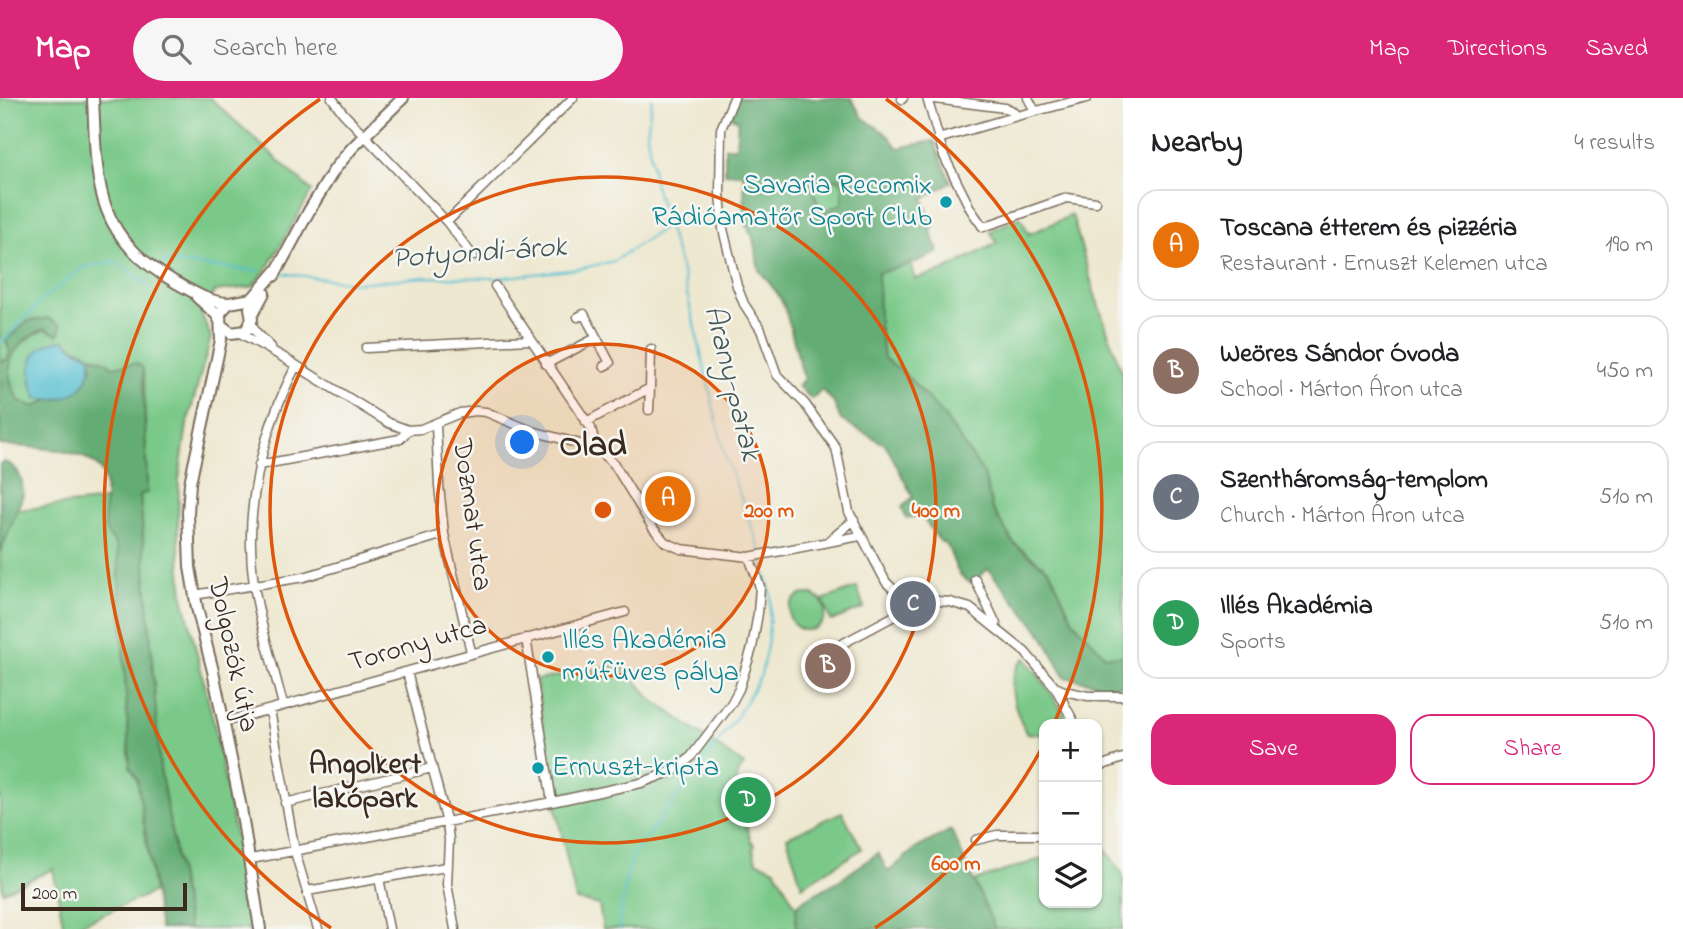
<!DOCTYPE html>
<html lang="en">
<head>
<meta charset="utf-8">
<style>
	:root { --surface:#fff; --page:#f6f6f6; --text:#202124; --muted:#757577; --line:#e0e0e0; --accent:#db2777 }
	body { margin:0; font-family:"Indie Flower",sans-serif; background:var(--page); color:var(--text) }
	.controls { position:absolute; right:21px; bottom:21px; display:grid; overflow:hidden; border-radius:14px; box-shadow:0 2px 5px #0004 }
	.controls button { width:63px; height:63px; display:grid; place-items:center; padding:0; border:0; border-bottom:2px solid var(--line); background:var(--surface); color:var(--text); font:35px sans-serif }
	.scale { position:absolute; left:21px; bottom:18px; width:166px; box-sizing:border-box; padding-left:7px; border:4px solid #3b2a1e; border-top:0; font-size:19px; line-height:24px; white-space:nowrap; color:#3b2a1e; -webkit-text-stroke:5px #f6f6f2; paint-order:stroke }
	.you { position:absolute; left:523px; top:345px; width:24px; height:24px; margin:-18px; border:5px solid #fff; border-radius:50%; background:#1a73e8; box-shadow:0 0 0 10px #1a73e833 }
	.badge { display:grid; place-items:center; width:46px; height:46px; border-radius:50%; background:var(--accent); color:#fff; font-size:23px; font-weight:700 }
	.pin { position:absolute; translate:-50% -50%; border:4px solid #fff; box-shadow:0 2px 7px #0006 }
	.list { margin:0; padding:0; list-style:none }
	h2 { display:flex; justify-content:space-between; align-items:center; height:91px; margin:0; padding:0 28px; font-size:30px }
	h2 small { font-size:23px; font-weight:400; color:var(--muted) }
	.list li { display:grid; grid-template-columns:46px 1fr auto; gap:21px; align-items:center; box-sizing:border-box; height:112px; margin:0 14px 14px; padding:0 14px; border:2px solid var(--line); border-radius:21px }
	.list b { display:block; font-size:26px; white-space:nowrap }
	.list p { margin:0; font-size:23px; white-space:nowrap; color:var(--muted) }
	.list em { font-size:23px; font-style:normal; color:var(--muted) }
	.actions { display:flex; gap:14px; padding:21px 28px }
	.actions a { flex:1; padding:16px 0; border:2px solid var(--accent); border-radius:21px; text-align:center; font-size:24px; color:var(--accent) }
	.actions .main { background:var(--accent); color:#fff }
	.icon { flex:none; width:38px; height:38px; fill:none; stroke:currentColor; stroke-width:2; stroke-linecap:round; stroke-linejoin:round }
	.map { position:relative; flex:none; width:1123px; height:831px; overflow:hidden }
	header { display:flex; align-items:center; gap:42px; box-sizing:border-box; height:98px; padding:0 35px; background:var(--accent); color:#fff }
	header strong { font-size:33px }
	nav { display:flex; gap:38px; margin-inline-start:auto; font-size:24px }
	.search { width:490px; height:63px; background:var(--page); display:flex; align-items:center; gap:18px; box-sizing:border-box; padding:0 24px; border-radius:38px; color:var(--muted); font-size:26px }
	main { display:flex }
	aside { flex:1; background:var(--surface) }
	.map>svg:first-child { display:block }
</style>
</head>
<body>
<header>
<strong>Map</strong>
<div class="search"><svg class="icon" aria-label="search" viewBox="0 0 24 24"><circle cx="10" cy="10" r="6"/><path d="M15 15l6 6"/></svg>Search here</div>
<nav><a>Map</a><a>Directions</a><a>Saved</a></nav>
</header>
<main>
<div class="map">
<svg width="1123" height="831" viewBox="0 0 1123 831">
	<rect width="100%" height="100%" fill="#f6f6f2"/>
	<filter id="ink" filterUnits="userSpaceOnUse"><feTurbulence type="fractalNoise" baseFrequency=".0143" numOctaves="2"/><feDisplacementMap in="SourceGraphic" scale="14" xChannelSelector="R" yChannelSelector="G"/><feConvolveMatrix kernelMatrix="1 2 1 2 8 2 1 2 1" color-interpolation-filters="sRGB"/></filter>
	<filter id="wash" filterUnits="userSpaceOnUse"><feTurbulence type="fractalNoise" baseFrequency=".00686" numOctaves="4" result="noise"/><feDisplacementMap in="SourceGraphic" scale="28" xChannelSelector="R" yChannelSelector="G"/><feGaussianBlur stdDeviation="1.57" result="paint"/><feColorMatrix in="noise" values="0 0 0 0 0 0 0 0 0 0 0 0 0 0 0 0 0 1.4 0 .05"/><feComposite in="paint" operator="in"/></filter>
	<g filter="url(#wash)">
		<rect width="100%" height="100%" fill="#eee8d0"/>
		<path fill="#7ac989" stroke="#5a7a54" stroke-width="2" d="M0,0H210L312,93L266,172L252,189L215,193L201,215L211,239L187,326L179,381L178,435L183,498L215,630L253,831H189L160,671L140,396L147,393L144,278L136,265L113,269C98,257 79,255 65,242L30,283L37,300L49,302L34,309L19,303C0,270 10,246 45,231L58,236L61,228L28,223L6,242L10,254L7,262L0,263Z
			M827,79L839,82L843,88L842,107L822,114L820,112L814,93L816,86Z
			M1072,117L1094,194L1123,278V558H1105L1073,523L1050,473L1014,445L992,410L984,376L943,317L909,280L884,260L879,227L878,174L911,166L915,181L943,173L997,145L990,133L1020,119L1029,136Z
			M105,402V431L117,445L118,456L130,669L137,680L154,794L70,831H64L53,771L3,794L0,771V455L17,412Z
			M857,489L864,510L831,523L823,502Z
			M789 514a18 18 0 1 1 36 0a18 18 0 1 1-36 0Z
			M1025,560L1049,592L1070,626H1044V637L1026,635C1015,612 1002,580 1025,560Z
			M622,566L651,601L744,667L737,675V696L751,743L755,747L753,751L756,763L775,771L796,809V831H603L599,807L576,802L555,706L536,582Z
			M842,714L862,751L802,788L787,739Z
			M1100,743L1123,777V831H995L974,783L1044,760V805H1097V744Z"/>
		<path fill="#63ad75" stroke="#4f6c4a" stroke-width="2" fill-rule="evenodd" d="M737,0H851L863,20L887,36L898,50L934,43L951,84L923,101L934,130L930,132L939,154L911,166L878,175L879,227L884,260L909,280L943,317L984,376L992,410L1013,445L1050,473L1073,523L1105,558H1123V588H1107L1065,579L1042,536L988,471L971,485C955,478 954,461 947,447L940,443L921,418L906,420L902,409L913,399L886,347L841,322L833,303L822,292L811,301L798,288L804,281L785,210L778,196L759,172L753,140L745,124L744,76L725,75V49H736L738,22L728,17ZM827,79L839,82L843,88L842,106L822,114L819,112L814,93L816,86Z
			M48,220L61,228L58,237L45,231C10,245 0,270 19,303L35,309L49,302L63,300L92,271L91,258L105,263L113,269L136,265L143,270L147,394L140,397L160,671L189,831H160L137,680L130,669L118,456C116,439 106,441 105,428C103,412 108,394 104,379C96,348 27,350 0,347V263L7,262L10,254L6,242L28,223Z
			M4,364C19,368 23,383 23,397L0,455V366Z
			M951,732L995,831H796V809L802,803L840,782L878,755L888,774L915,751Z"/>
		<path fill="#55bfd1" stroke="#487478" stroke-width="2" d="M65,242L74,251L91,258C93,291 67,306 37,300C25,270 28,245 65,242Z"/>
		<g fill="none" stroke-linecap="round" stroke-linejoin="round">
			<path stroke="#55bfd1" stroke-width="2" d="M652,0L647,36L655,88L681,170L724,354L761,454
				M161,166L163,164L259,173
				M282,175L355,185L424,179L498,180L578,171L614,163L668,127
				M0,246L42,202L82,170L116,163L145,186L147,182
				M619,831L626,780L634,756L738,617L761,577L768,542L771,498L762,460"/>
		</g>
	</g>
	<g filter="url(#ink)">
		<g fill="none" stroke-linecap="round" stroke-linejoin="round">
			<defs>
				<path id="minor" d="M332,0L343,15L447,124L473,158
					M734,0L721,31L720,95L723,131L737,188L744,206L761,232L777,277L805,306L836,350L849,414L886,484L896,494L926,502L950,504L970,510L1025,554L1055,589L1064,593L1088,598H1123
					M927,0L944,58L971,112L983,129L1067,100L1096,104
					M927,0L1005,10L1011,12L1017,18
					M1028,0L1035,13
					M902,1L903,0
					M938,41L1017,18L1087,0
					M447,124L573,0
					M495,188L591,330L593,338L588,348
					M578,219L584,216L610,265L604,268
					M251,225L256,234L271,249
					M240,235L281,258L389,325L408,332L421,331L460,315L476,313L486,314L532,333L588,348L599,353L614,366L653,430L665,444L681,451L749,459L860,438
					M366,250L530,242
					M546,266L596,240
					M649,312L650,290
					M586,324L650,290L651,251
					M436,327L439,387L444,436L471,554
					M259,367L400,341L408,332
					M829,443L854,422
					M975,481L996,526
					M194,497L304,479L444,436
					M526,540L552,704
					M825,555L898,516L900,509L896,494
					M407,574L447,725L449,742L447,786L455,831
					M1055,589L1075,626
					M283,607C273,567 260,527 254,487C243,411 262,334 296,268
					M270,612L295,754L318,831
					M224,624C358,587 491,550 625,514
					M1097,661L1100,668L1097,678
					M1100,668L1123,660
					M285,705L432,670
					M976,742L997,737H1044
					M251,761L552,704L641,685L675,672L690,660L731,606L739,591L752,550L758,515L760,489L749,459
					M379,780L389,831
					M307,793L446,769"/>
				<path id="major" d="M93,0C97,84 93,137 175,184C192,193 209,205 229,205
					M274,178L309,113L334,72L352,50L403,0
					M197,199L216,216L220,223
					M252,217L264,195
					M222,228L231,235L246,233L252,221L250,210
					M260,831L241,710L213,573L197,510L190,469L188,415L190,385L221,242L220,215L229,205L252,201L276,173"/>
			</defs>
			<use href="#minor" stroke="#7a6c5c" stroke-width="11"/>
			<use href="#major" stroke="#7a6c5c" stroke-width="14"/>
			<use href="#minor" stroke="#fff" stroke-width="8"/>
			<use href="#major" stroke="#fff" stroke-width="10"/>
		</g>
	</g>
	<circle cx="603" cy="412" r="166" fill="#df570d" fill-opacity=".12"/>
	<g fill="none" stroke="#df570d" stroke-width="3.5">
		<circle cx="603" cy="412" r="166"/>
		<circle cx="603" cy="412" r="333"/>
		<path d="M1044 646A499 499 0 0 1 875 830M331 830A499 499 0 0 1 320 1M886 1A499 499 0 0 1 1055 623"/>
	</g>
	<g fill="#0f9aa8" stroke="#f6f6f2" stroke-width="2.5">
		<circle cx="946" cy="104" r="7"/>
		<circle cx="548" cy="559" r="7"/>
		<circle cx="538" cy="670" r="7"/>
	</g>
	<g text-anchor="middle" dominant-baseline="central" stroke-width="5" stroke-linejoin="round" paint-order="stroke">
		<g font-size="28" fill="#0d838f" stroke="#f6f6f2" text-anchor="start">
			<text x="932" y="88" text-anchor="end">Savaria Recomix<tspan x="932" dy="32">Rádióamatőr Sport Club</tspan></text>
			<text x="562" y="543">Illés Akadémia<tspan x="562" dy="32">műfüves pálya</tspan></text>
			<text x="552" y="670">Ernuszt-kripta</text>
		</g>
		<g font-size="28" fill="#3b2a1e" stroke="#f6f6f2">
			<text transform="translate(471 417) rotate(82)">Dozmat utca</text>
			<text transform="translate(418 547) rotate(-16)">Torony utca</text>
			<text transform="translate(232 557) rotate(78)">Dolgozók útja</text>
		</g>
		<g font-size="30" font-style="italic" fill="#435754" stroke="#f6f6f2">
			<text transform="translate(479 156) rotate(-4)">Potyondi-árok</text>
			<text transform="translate(731 285) rotate(76)">Arany-patak</text>
		</g>
		<g font-size="30" font-weight="bold" fill="#3b2a1e" stroke="#f6f6f2">
			<text x="365" y="668">Angolkert<tspan x="365" dy="34">lakópark</tspan></text>
		</g>
		<g font-size="35" font-weight="bold" fill="#3b2a1e" stroke="#f6f6f2">
			<text x="593" y="348">Olad</text>
		</g>
	</g>
	<circle cx="603" cy="412" r="10" fill="#df570d" stroke="#f6f6f2" stroke-width="3.5"/>
	<g font-size="21" text-anchor="middle" font-weight="bold" fill="#df570d" stroke="#f6f6f2" stroke-width="5" stroke-linejoin="round" paint-order="stroke">
		<text x="769" y="419">200 m</text>
		<text x="936" y="419">400 m</text>
		<text x="956" y="772">600 m</text>
	</g>
</svg>
<div class="controls">
<button>+</button>
<button>−</button>
<button><svg class="icon" aria-label="layers" viewBox="0 0 24 24"><path d="M12 4l9 5-9 5-9-5zM3 14l9 5 9-5"/></svg></button>
</div>
<div class="scale">200 m</div>
<div class="you"></div>
<div class="pin badge" style="left:668px;top:401px;background:#e8710a">A</div>
<div class="pin badge" style="left:828px;top:568px;background:#8d6e63">B</div>
<div class="pin badge" style="left:913px;top:506px;background:#6b7280">C</div>
<div class="pin badge" style="left:748px;top:702px;background:#2e9e5b">D</div>
</div>
<aside>
<h2>Nearby<small>4 results</small></h2>
<ul class="list">
<li><span class="badge" style="background:#e8710a">A</span><div><b>Toscana étterem és pizzéria</b><p>Restaurant · Ernuszt Kelemen utca</p></div><em>190 m</em></li>
<li><span class="badge" style="background:#8d6e63">B</span><div><b>Weöres Sándor Óvoda</b><p>School · Márton Áron utca</p></div><em>450 m</em></li>
<li><span class="badge" style="background:#6b7280">C</span><div><b>Szentháromság-templom</b><p>Church · Márton Áron utca</p></div><em>510 m</em></li>
<li><span class="badge" style="background:#2e9e5b">D</span><div><b>Illés Akadémia</b><p>Sports</p></div><em>510 m</em></li>
</ul>
<div class="actions"><a class="main">Save</a><a>Share</a></div>
</aside>
</main>
</body>
</html>
